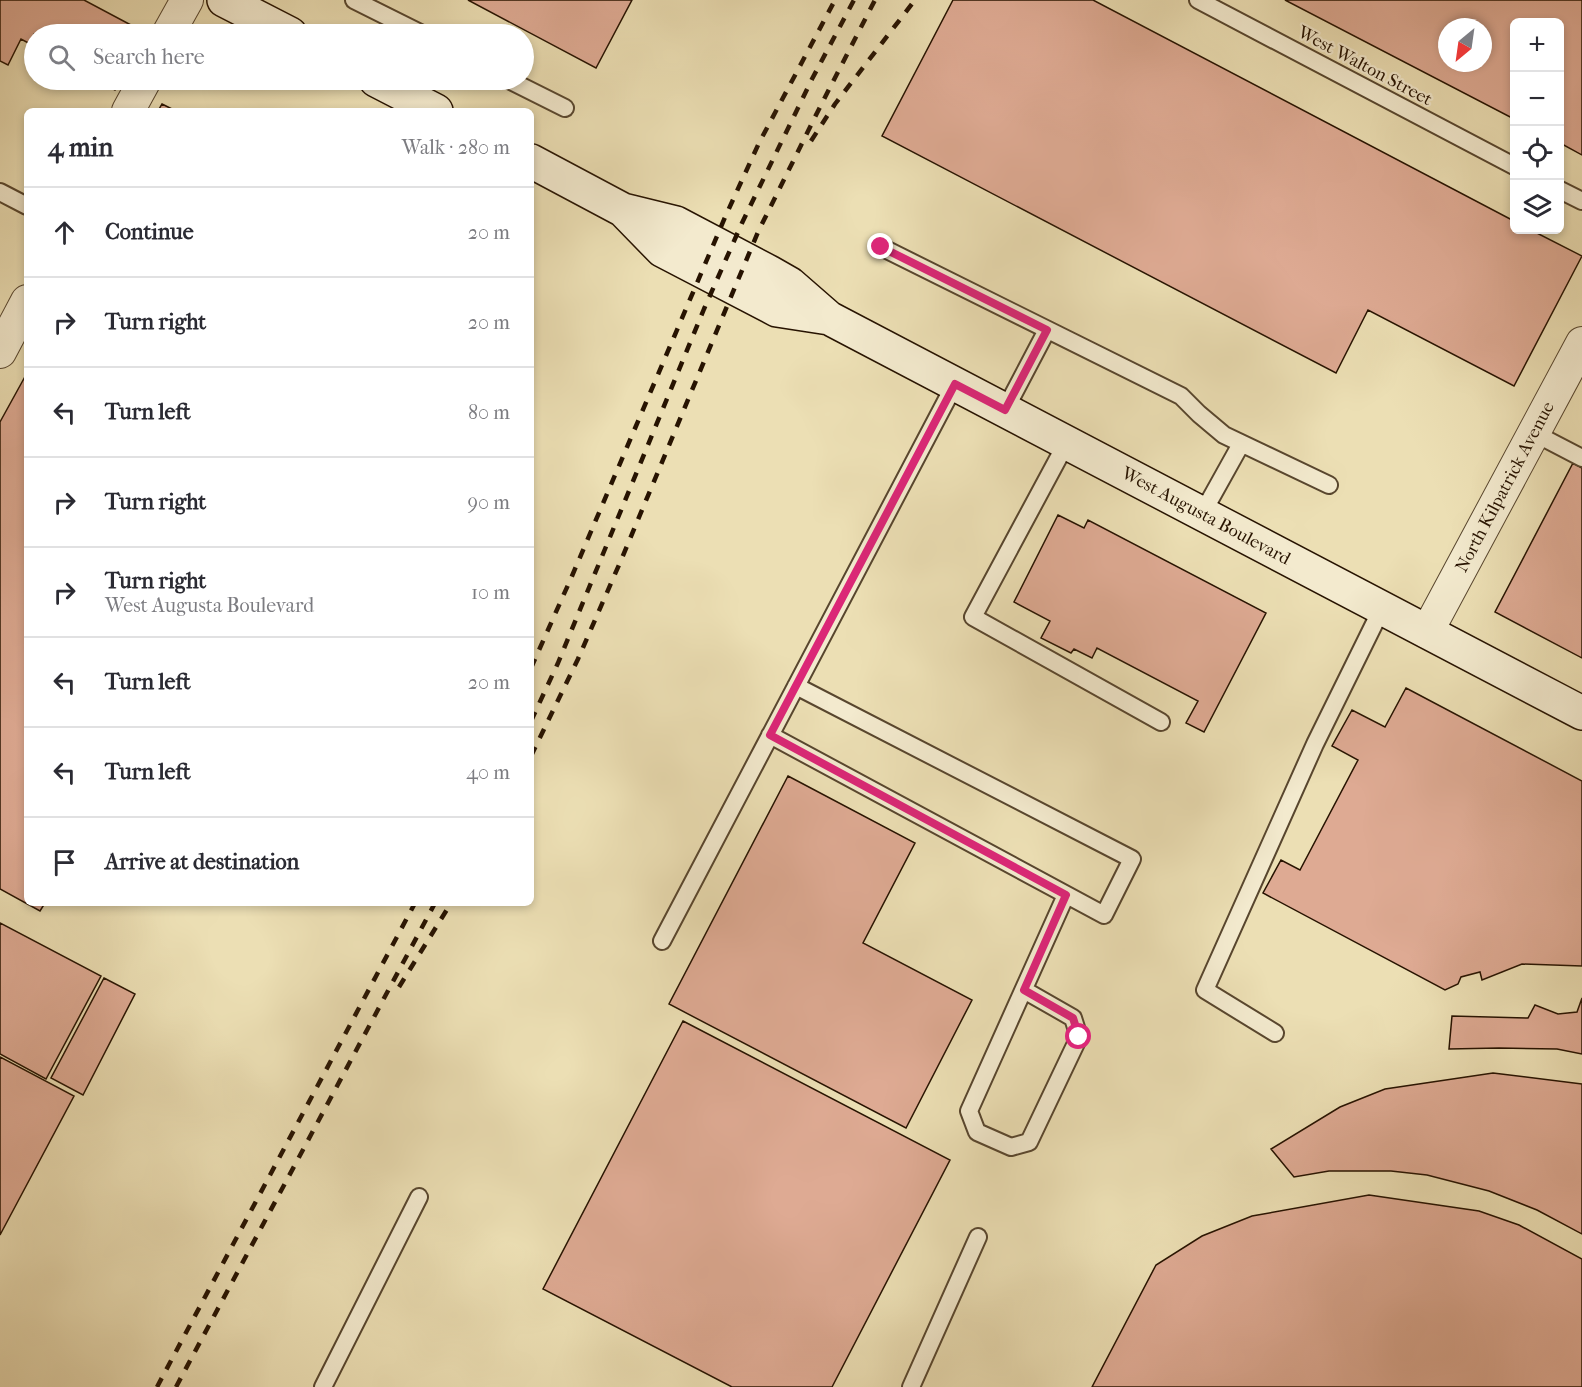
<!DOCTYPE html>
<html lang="en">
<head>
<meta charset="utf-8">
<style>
	:root { --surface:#fff; --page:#f2f2f3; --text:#2b2b33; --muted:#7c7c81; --line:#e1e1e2 }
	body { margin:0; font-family:"IM FELL French Canon",serif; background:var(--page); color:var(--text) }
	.controls { position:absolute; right:18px; top:18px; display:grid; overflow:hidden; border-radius:9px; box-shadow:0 3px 9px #0003 }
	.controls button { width:54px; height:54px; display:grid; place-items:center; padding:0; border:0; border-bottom:2px solid var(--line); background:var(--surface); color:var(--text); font:30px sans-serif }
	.compass { position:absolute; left:1438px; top:18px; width:54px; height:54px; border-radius:50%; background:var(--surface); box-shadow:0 3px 9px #0003; rotate:209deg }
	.stop { position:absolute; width:18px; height:18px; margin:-14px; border:4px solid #db2777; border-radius:50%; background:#fff }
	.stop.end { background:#db2777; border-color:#fff; box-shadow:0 2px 6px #0008 }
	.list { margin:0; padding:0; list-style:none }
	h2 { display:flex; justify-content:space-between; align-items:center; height:78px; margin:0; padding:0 24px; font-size:26px }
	h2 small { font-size:20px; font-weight:400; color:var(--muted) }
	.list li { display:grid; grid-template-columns:39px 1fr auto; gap:18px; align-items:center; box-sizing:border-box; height:90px; padding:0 24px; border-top:2px solid var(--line) }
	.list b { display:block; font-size:22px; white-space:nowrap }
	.list p { margin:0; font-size:20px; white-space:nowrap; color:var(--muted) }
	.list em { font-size:20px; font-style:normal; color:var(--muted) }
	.icon { flex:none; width:33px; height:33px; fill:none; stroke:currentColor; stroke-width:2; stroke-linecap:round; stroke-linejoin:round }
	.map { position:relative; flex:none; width:1582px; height:1387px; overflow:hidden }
	.search { position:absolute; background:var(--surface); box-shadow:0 3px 9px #0003; left:24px; top:24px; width:510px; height:66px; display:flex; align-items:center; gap:15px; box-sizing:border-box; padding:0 21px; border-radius:33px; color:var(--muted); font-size:22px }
	.panel { position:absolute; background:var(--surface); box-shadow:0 3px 9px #0003; left:24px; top:108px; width:510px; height:798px; border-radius:9px }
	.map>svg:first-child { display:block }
</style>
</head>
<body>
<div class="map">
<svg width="1582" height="1387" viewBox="0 0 1582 1387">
	<rect width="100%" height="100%" fill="#ecdfb4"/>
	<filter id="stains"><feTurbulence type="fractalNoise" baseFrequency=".00333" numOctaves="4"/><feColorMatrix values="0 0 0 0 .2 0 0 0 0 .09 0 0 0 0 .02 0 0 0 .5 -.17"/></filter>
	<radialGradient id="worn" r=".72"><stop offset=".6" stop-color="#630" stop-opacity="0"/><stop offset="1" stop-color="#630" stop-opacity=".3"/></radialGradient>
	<path fill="#deaa93" stroke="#271301" stroke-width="1.5" fill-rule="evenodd" d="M0,0H84L146,33L145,34H34V46L21,39L8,65L0,61Z
		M468,0H632L596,68Z
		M953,0H1093L1514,221V230H1531L1582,256L1514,386L1368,310L1336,373L882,136Z
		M1285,0H1582V155L1560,143V22H1514V119ZM1447,27H1483V63H1447Z
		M95,80H121L115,90Z
		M162,104L176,111H158Z
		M27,373V903H45L40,911L0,889V422Z
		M1573,463L1582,468V658L1495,612Z
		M1058,515L1084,528L1088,520L1266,613L1204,732L1186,723L1198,701L1097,648L1092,658L1074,649L1071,653L1041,638L1050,621L1014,602Z
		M1406,688L1582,781V966L1522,964L1482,980L1480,972L1461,977L1458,984L1445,990L1263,893L1281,860L1300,870L1358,760L1332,746L1352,710L1385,727Z
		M788,776L915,843L863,943L972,1000L906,1128L669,1004Z
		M0,923L101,976L46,1079L0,1054Z
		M104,978L135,994L83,1095L51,1078Z
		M1582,998V1054L1557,1049L1499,1048L1449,1049L1452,1016L1528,1018L1535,1005L1558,1014L1577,1012Z
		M683,1021L950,1160L832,1387H732L543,1289Z
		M0,1057L74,1096L0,1235Z
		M1493,1073L1582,1084V1234L1537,1210L1489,1191L1427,1175L1391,1171H1329L1294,1177L1271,1149L1340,1107L1385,1089Z
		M1369,1195L1479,1211L1519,1225L1582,1259V1387H1092L1156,1265L1202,1236L1252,1216Z"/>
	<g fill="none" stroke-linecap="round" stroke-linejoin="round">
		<defs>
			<path id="lane" d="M354,0L422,34
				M1198,0L1514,166
				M509,80L565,108
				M1560,190L1582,201
				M0,192L27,206
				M881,247L1181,396L1199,414L1224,435L1329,485
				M1005,410L1047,330
				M1534,433L1582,458
				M1067,442L973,617L1161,722
				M1202,514L1241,444
				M770,735L1104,915L1132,859L796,686
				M662,941L955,384
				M1024,990L1073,1018L1079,1037L1029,1142L1011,1147L977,1132L969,1111L1066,895
				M1275,1033L1205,990L1315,744L1382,608
				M323,1387L419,1197
				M911,1387L978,1237"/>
			<path id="street" d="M168,34L187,0
				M128,111L145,80
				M0,352L27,301
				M1427,632L1582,343"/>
			<path id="secondary" d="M224,0L290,34
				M376,80L436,111
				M531,161L623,210L676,223L769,272L790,284L829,318L1582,713
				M623,210L662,250L777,310L829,318"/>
		</defs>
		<use href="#lane" stroke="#58462e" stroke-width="20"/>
		<use href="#street" stroke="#58462e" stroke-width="34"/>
		<use href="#secondary" stroke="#271301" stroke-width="36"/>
		<use href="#lane" stroke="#f3eace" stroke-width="16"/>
		<use href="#street" stroke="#f3eace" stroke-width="32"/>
		<use href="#secondary" stroke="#f3eace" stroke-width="33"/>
		<path stroke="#271301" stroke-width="4.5" stroke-dasharray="10 10" stroke-linecap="butt" d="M811,141L835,104L915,0
			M531,668L572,576L726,215L759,143L835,0
			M531,721L558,663L704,309L742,223L812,79L854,0
			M531,756L578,659L622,558L758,232L821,105L875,0
			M399,987L451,903
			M157,1387L415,903
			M176,1387L435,903"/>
	</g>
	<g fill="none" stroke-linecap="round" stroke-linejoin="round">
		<path stroke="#db2777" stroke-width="8" d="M881,247L1047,330L1005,410L955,384L770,735L1066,895L1024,990L1073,1018L1079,1037"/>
	</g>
	<g text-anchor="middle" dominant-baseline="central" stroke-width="4.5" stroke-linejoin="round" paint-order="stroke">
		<g font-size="18" fill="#271301" stroke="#f3eace">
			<text transform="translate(1365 66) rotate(28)">West Walton Street</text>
			<text transform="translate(1505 487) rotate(-62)">North Kilpatrick Avenue</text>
			<text transform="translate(1206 516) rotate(28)">West Augusta Boulevard</text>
		</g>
	</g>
	<rect width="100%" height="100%" filter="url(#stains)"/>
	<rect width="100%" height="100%" fill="url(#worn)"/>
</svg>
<div class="controls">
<button>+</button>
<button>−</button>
<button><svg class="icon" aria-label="locate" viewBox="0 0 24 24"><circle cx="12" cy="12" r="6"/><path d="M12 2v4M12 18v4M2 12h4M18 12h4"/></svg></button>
<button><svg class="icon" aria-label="layers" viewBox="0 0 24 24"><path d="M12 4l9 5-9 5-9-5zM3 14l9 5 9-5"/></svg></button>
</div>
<svg class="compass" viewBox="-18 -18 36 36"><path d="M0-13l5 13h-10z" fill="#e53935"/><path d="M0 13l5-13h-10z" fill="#7c7c81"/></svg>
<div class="stop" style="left:1079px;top:1037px"></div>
<div class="stop end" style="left:881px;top:247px"></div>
<div class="search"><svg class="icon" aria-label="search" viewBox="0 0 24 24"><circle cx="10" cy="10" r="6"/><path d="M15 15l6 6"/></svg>Search here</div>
<section class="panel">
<h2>4 min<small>Walk · 280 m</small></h2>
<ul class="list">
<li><svg class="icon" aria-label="ahead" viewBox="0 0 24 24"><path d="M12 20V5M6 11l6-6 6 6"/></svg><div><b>Continue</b></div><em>20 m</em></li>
<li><svg class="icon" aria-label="right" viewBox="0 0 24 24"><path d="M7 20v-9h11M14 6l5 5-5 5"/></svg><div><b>Turn right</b></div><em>20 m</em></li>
<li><svg class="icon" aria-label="left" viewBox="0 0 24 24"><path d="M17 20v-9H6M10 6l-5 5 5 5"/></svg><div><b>Turn left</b></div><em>80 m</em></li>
<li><svg class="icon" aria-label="right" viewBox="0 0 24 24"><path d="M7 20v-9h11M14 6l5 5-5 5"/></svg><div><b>Turn right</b></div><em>90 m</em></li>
<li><svg class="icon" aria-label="right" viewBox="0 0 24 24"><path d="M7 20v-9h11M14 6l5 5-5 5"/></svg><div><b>Turn right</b><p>West Augusta Boulevard</p></div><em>10 m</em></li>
<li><svg class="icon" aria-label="left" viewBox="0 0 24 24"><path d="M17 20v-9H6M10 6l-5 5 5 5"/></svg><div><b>Turn left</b></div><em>20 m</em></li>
<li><svg class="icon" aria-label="left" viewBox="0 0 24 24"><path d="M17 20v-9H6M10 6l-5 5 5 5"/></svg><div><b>Turn left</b></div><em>40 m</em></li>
<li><svg class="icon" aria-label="arrive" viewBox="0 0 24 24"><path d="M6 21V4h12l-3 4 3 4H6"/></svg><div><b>Arrive at destination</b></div></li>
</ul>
</section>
</div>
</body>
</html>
